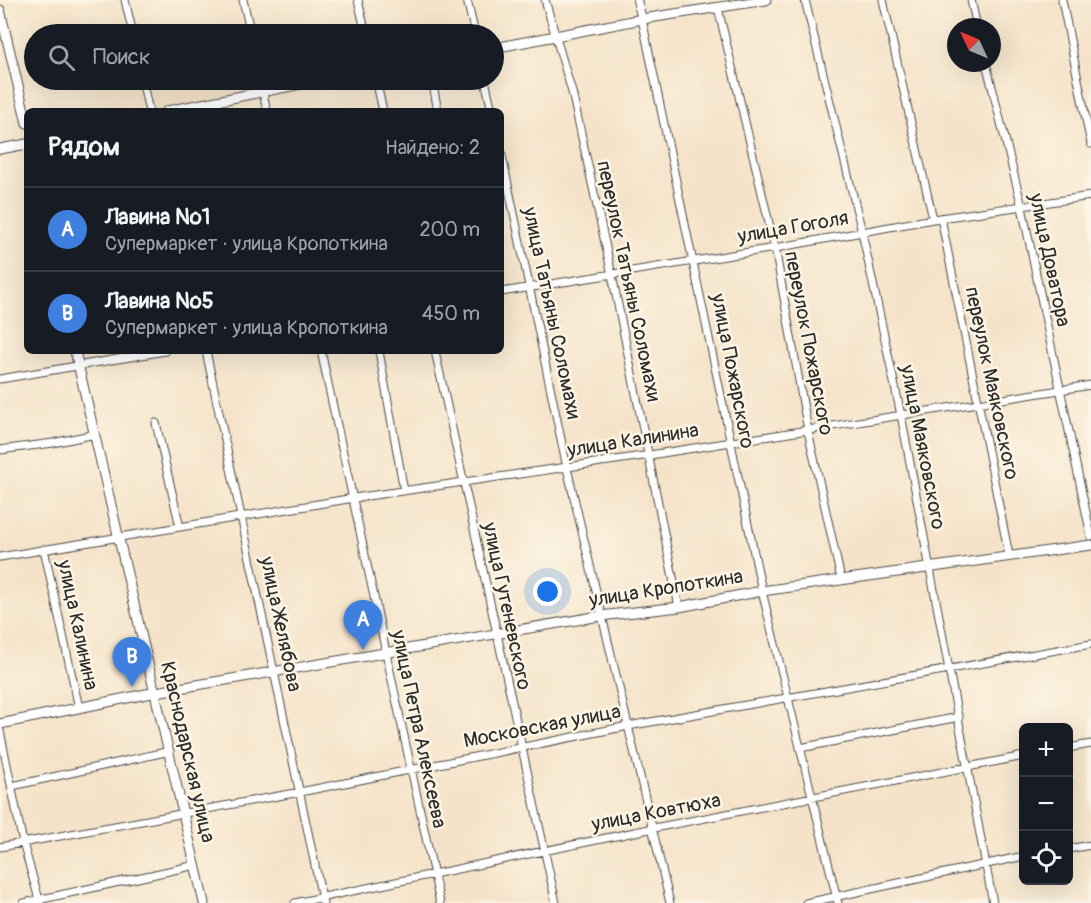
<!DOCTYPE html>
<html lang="ru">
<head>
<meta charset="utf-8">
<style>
	:root { --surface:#171b24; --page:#20242c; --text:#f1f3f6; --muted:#9ea1a6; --line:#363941; --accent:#7c3aed }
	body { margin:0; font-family:Pangolin,sans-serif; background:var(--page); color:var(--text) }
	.controls { position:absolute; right:18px; bottom:18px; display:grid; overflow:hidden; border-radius:9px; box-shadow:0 6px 24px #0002 }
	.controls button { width:54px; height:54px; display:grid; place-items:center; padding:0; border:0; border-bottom:2px solid var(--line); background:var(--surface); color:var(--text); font:30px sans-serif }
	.compass { position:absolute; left:947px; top:18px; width:54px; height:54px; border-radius:50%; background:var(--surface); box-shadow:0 6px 24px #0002; rotate:314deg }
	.you { position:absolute; left:548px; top:592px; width:21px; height:21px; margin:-15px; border:4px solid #fff; border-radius:50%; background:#1a73e8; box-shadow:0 0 0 9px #1a73e833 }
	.badge { display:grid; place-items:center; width:39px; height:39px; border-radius:50%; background:var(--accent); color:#fff; font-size:20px; font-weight:700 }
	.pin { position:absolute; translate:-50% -50px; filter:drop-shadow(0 2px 3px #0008) }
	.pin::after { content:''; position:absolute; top:32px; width:21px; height:18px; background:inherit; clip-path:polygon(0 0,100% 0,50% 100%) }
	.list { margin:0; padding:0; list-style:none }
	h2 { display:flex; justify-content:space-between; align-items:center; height:78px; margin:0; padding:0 24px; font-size:26px }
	h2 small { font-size:20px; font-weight:400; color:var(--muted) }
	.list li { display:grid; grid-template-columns:39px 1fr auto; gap:18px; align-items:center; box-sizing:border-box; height:84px; padding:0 24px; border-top:2px solid var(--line) }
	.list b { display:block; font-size:22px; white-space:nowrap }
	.list p { margin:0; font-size:20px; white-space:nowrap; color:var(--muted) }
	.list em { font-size:20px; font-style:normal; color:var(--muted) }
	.icon { flex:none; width:33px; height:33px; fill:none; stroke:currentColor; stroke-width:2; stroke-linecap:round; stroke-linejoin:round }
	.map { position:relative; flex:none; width:1091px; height:903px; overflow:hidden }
	.search { position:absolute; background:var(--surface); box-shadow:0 6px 24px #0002; left:24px; top:24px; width:480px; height:66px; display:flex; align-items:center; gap:15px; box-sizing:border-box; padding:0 21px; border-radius:33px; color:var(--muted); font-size:22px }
	.panel { position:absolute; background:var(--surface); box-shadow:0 6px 24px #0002; left:24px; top:108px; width:480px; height:246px; border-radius:9px }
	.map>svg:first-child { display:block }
</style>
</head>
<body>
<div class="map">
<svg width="1091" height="903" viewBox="0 0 1091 903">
	<rect width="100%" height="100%" fill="#fcf5e5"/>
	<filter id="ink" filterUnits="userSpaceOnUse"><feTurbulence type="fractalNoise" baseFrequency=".0167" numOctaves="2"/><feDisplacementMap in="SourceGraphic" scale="12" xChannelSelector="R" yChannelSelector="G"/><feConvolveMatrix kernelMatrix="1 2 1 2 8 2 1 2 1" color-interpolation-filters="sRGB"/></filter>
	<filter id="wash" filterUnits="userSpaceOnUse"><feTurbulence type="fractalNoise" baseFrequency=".008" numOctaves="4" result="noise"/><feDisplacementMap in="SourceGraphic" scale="24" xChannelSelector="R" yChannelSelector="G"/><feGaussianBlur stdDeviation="1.35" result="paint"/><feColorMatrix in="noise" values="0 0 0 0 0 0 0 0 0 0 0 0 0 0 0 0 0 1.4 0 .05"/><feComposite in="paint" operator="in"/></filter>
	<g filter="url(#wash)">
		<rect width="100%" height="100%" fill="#f5e3c9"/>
	</g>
	<g filter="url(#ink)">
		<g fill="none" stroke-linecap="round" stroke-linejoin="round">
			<defs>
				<path id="minor" d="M125,0L133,34
					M243,0L251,34
					M358,0L366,34
					M467,0L475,34
					M545,0L572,92L612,275L679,607
					M805,0L862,232L901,415L993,903
					M883,0L933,219
					M971,0L977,27
					M1062,0L1091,144
					M718,8L775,248L808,431L841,579
					M642,19L762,591L838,903
					M986,63L1022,207L1091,536
					M142,80L149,111
					M260,80L267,111
					M376,80L383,111
					M432,80L438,111
					M485,80L492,111
					M501,151L567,468L670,903
					M941,218L1009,555
					M501,292L775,248L933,219L1091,196
					M206,351L323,903
					M321,351L440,903
					M379,351L404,491
					M435,351L556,903
					M0,379L165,351
					M156,423L180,527
					M0,450L53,443L95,434
					M44,549L79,708
					M0,557L354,498L650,455L1091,385
					M0,731L23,843L40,903
					M800,748L959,717
					M1068,748L1091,744
					M12,786L170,751
					M0,847L300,792L628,726L1091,644
					M1068,849L1091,845
					M24,903L196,865
					M295,903L654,828L1024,756
					M806,903L1024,856"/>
				<path id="tertiary" d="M637,0L642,19"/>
				<path id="secondary" d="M0,10L27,123
					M494,48L642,19L766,0
					M167,111L321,80
					M0,149L27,144
					M75,351L204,903
					M0,724L156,692L600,616L679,607L762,591L1091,545"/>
			</defs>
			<use href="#minor" stroke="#494743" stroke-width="9"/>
			<use href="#tertiary" stroke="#494743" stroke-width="10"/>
			<use href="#secondary" stroke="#494743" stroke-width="11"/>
			<use href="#minor" stroke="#fff" stroke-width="7"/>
			<use href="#tertiary" stroke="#fff" stroke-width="8"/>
			<use href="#secondary" stroke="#fff" stroke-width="9"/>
		</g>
	</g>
	<g text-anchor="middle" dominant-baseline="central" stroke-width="5" stroke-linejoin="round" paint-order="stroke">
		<g font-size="20" fill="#2b2b2b" stroke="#fcf5e5">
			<text transform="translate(793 227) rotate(-10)">улица Гоголя</text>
			<text transform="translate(1050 260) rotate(78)">улица Доватора</text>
			<text transform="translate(629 281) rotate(78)">переулок Татьяны Соломахи</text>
			<text transform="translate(552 313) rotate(78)">улица Татьяны Соломахи</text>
			<text transform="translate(809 343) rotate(79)">переулок Пожарского</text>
			<text transform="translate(733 371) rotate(79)">улица Пожарского</text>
			<text transform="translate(992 383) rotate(78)">переулок Маяковского</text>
			<text transform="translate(633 440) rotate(-9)">улица Калинина</text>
			<text transform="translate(923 447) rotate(79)">улица Маяковского</text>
			<text transform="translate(666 588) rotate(-9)">улица Кропоткина</text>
			<text transform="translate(507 606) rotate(78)">улица Гутеневского</text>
			<text transform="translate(281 624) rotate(78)">улица Желябова</text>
			<text transform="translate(78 625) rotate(78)">улица Калинина</text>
			<text transform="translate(542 726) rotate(-11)">Московская улица</text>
			<text transform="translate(419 729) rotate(78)">улица Петра Алексеева</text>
			<text transform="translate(188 752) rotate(77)">Краснодарская улица</text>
			<text transform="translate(656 812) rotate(-11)">улица Ковтюха</text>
		</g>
	</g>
</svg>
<div class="controls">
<button>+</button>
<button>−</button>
<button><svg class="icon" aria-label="locate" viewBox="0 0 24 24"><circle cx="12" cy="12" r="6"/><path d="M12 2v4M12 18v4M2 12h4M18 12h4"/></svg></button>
</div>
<svg class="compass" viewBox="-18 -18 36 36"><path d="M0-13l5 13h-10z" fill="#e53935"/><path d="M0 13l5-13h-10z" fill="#9ea1a6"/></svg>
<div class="you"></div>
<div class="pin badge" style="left:363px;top:650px;background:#3f7fe0">A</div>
<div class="pin badge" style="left:132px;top:687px;background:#3f7fe0">B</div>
<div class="search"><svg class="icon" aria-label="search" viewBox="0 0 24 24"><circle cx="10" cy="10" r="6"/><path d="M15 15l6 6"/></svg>Поиск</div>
<section class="panel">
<h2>Рядом<small>Найдено: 2</small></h2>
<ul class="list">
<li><span class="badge" style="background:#3f7fe0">A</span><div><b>Лавина №1</b><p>Супермаркет · улица Кропоткина</p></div><em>200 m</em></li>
<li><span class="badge" style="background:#3f7fe0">B</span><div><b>Лавина №5</b><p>Супермаркет · улица Кропоткина</p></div><em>450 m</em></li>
</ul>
</section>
</div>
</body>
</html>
